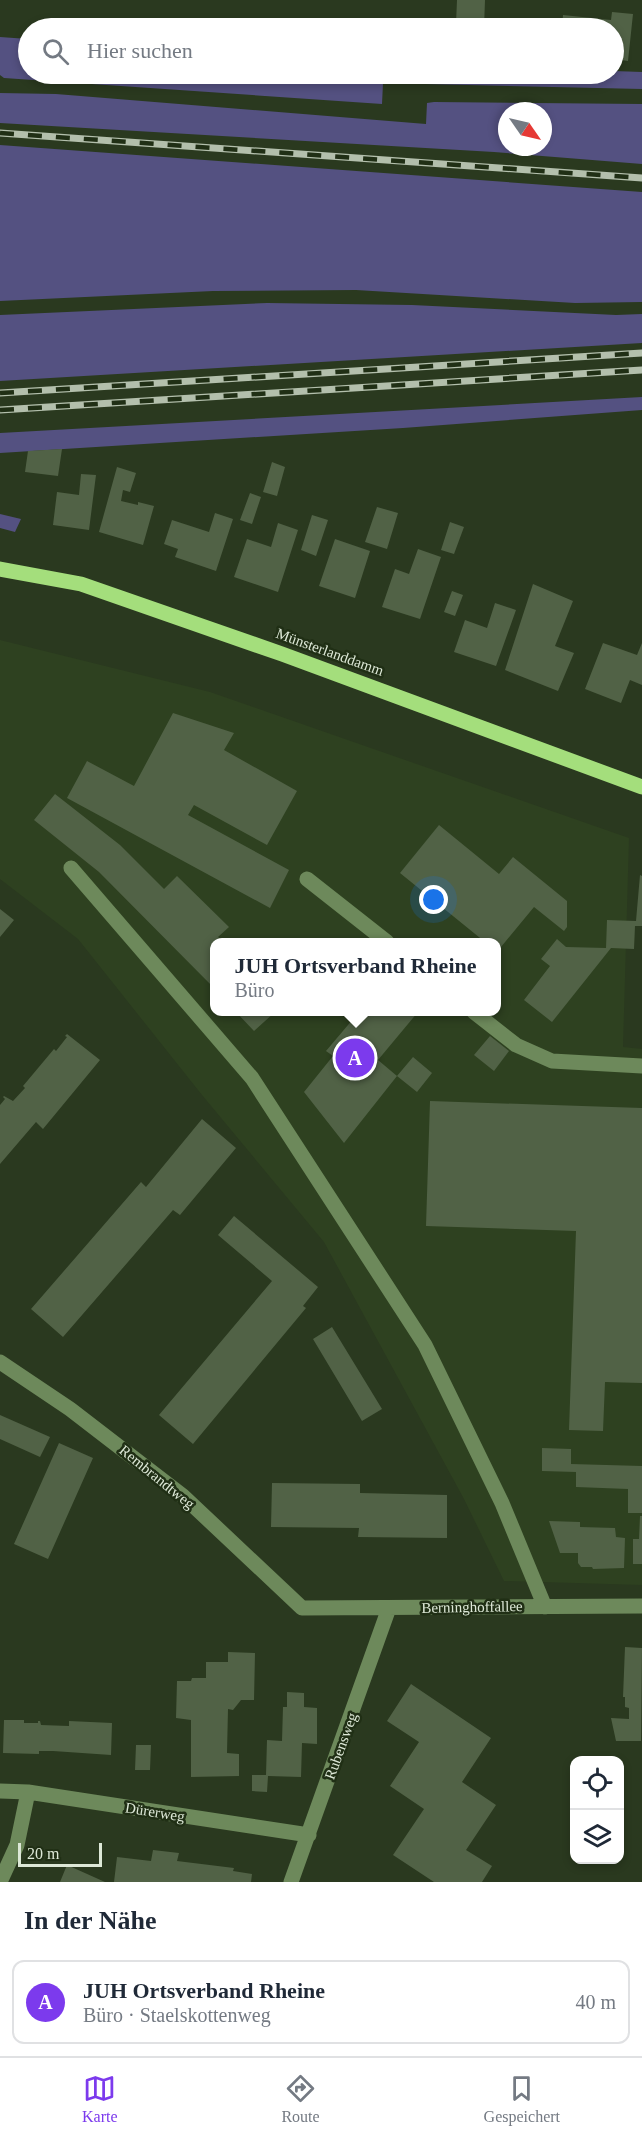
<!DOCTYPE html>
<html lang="de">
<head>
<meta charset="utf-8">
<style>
	:root { --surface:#fff; --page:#f6f6f7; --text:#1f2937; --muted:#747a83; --line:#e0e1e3; --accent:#7c3aed }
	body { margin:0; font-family:"Times New Roman",serif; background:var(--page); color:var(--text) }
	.controls { position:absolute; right:18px; bottom:18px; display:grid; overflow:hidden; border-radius:12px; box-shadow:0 3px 9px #0003 }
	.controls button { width:54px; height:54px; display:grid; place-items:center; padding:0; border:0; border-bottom:2px solid var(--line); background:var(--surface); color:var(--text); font:30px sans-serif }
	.compass { position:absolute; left:498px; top:102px; width:54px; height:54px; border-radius:50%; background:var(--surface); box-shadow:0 3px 9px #0003; rotate:124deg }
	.scale { position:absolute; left:18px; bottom:15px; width:84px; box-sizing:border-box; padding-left:6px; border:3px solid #dde8d7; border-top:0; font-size:16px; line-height:21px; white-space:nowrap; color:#dde8d7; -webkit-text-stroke:4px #202f15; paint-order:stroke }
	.you { position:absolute; left:434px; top:900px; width:21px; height:21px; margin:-15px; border:4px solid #fff; border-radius:50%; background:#1a73e8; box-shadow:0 0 0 9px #1a73e833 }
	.badge { display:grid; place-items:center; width:39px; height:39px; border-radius:50%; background:var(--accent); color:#fff; font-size:20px; font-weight:700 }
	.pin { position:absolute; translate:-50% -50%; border:3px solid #fff; box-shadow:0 2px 6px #0006 }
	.popup { position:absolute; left:210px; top:938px; width:291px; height:78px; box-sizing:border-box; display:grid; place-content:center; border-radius:12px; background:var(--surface); filter:drop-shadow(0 2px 4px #0005); font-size:20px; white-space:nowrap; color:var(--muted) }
	.popup b { font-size:22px; color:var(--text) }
	.popup::after { content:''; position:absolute; left:50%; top:100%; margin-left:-12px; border:12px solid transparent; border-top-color:var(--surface) }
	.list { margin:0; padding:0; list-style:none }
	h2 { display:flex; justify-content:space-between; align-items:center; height:78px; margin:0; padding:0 24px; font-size:26px }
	h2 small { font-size:20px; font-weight:400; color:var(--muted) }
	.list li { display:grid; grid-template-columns:39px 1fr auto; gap:18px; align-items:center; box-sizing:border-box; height:84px; margin:0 12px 12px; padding:0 12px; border:2px solid var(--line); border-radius:12px }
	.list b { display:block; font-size:22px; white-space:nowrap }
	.list p { margin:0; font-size:20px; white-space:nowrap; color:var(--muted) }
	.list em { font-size:20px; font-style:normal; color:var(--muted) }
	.icon { flex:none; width:33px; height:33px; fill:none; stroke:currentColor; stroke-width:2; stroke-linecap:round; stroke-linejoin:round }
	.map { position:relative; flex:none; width:642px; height:1882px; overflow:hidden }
	.search { position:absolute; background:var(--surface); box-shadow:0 3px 9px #0003; left:18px; right:18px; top:18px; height:66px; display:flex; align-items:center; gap:15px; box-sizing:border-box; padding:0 21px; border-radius:33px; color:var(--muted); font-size:22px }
	.sheet { height:174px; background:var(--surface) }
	nav { display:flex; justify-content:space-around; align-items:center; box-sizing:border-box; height:84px; border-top:2px solid var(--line); background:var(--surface); font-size:16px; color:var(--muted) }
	nav a { display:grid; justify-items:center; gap:3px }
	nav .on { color:var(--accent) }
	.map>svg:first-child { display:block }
</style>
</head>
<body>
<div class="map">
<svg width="642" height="1882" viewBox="0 0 642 1882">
	<rect width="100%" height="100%" fill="#2a391f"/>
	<path fill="#2e4120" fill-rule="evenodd" d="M0,640L210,692L629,838L623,1047L642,1049V1585L504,1581L464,1499L324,1242L202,1095L78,939L0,879ZM214,942H496V1012H214Z"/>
	<path fill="#545181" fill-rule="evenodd" d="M0,37L28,39V74H614V71L642,72V89L383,83L382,104L4,78L0,75Z
		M0,93L56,94L426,124L427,103L434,102L642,104V164L494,152L0,123ZM507,111H543V147H507Z
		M0,145L642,192V302L575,303L356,290L213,291L0,301Z
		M267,303L412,305L616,315L642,314V343L0,381V315Z
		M642,397V410L403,428L0,453V433Z
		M0,514L21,519L15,532L0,528Z"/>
	<path fill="#516246" d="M457,0H485L484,28H425V23L456,24Z
		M612,12L633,14L628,61L614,59V28H562L563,15L611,20Z
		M62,449L58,476L25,472L28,451Z
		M272,462L285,467L277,496L263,492Z
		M117,467L136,473L130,492L123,490L121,501L138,505V502L154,506L143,545L99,532Z
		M81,474L96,475L89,530L53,525L57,492L79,495Z
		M250,493L261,497L252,524L240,520Z
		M377,507L398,513L387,549L365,542Z
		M215,513L233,519L216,571L175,557L178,549L164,544L172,520L209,532Z
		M312,515L328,520L316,556L301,550Z
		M450,522L464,527L454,554L441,550Z
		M278,523L298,530L278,592L234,577L247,539L271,547Z
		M335,539L370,551L355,598L319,586Z
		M418,549L441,557L420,619L382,607L395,569L409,574Z
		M533,584L573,601L555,646L574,653L558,691L505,670Z
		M452,591L463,595L455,616L444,612Z
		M495,603L516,610L496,666L454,652L465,620L487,628Z
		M603,643L637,655L642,643V685L630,680L621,703L585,689Z
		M173,713L234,733L224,750L297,791L267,845L194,805L188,815L289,870L270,908L67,798L87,761L134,786Z
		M55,794L120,845L164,889L177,876L229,927L218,937L223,942H214V988L99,872L34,820Z
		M439,825L499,874L513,857L567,901V927L564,931L534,907L496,953V942H485L400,873Z
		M640,875L642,876V926H635L634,949L611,948L552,1022L524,1000L550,966L541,959L557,939L566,947L606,948L607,920L636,921Z
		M0,909L14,920L0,937Z
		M236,1012H275L254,1031Z
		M359,1012H418L378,1060L397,1076L344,1143L304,1092L333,1056L326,1051Z
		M67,1034L100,1060L43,1129L36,1122L0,1164V1105L5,1099L3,1097L4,1096L13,1101L25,1088L23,1086L54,1049L56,1051L67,1037L65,1036Z
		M490,1036L509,1051L494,1071L474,1055Z
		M413,1057L432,1073L417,1092L397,1076Z
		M430,1101L642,1108V1383L605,1382L603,1431L569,1430L576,1231L426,1226Z
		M202,1119L236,1148L180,1215L173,1210L63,1337L31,1309L141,1182L146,1187Z
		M234,1216L318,1287L303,1306L306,1308L193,1444L159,1415L272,1281L218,1235Z
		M332,1327L382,1409L362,1421L313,1339Z
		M0,1415L50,1437L40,1457L0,1439Z
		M59,1443L93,1458L48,1559L14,1544Z
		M542,1448L571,1449V1464L642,1466V1513H628V1489L576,1487V1472L542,1471Z
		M272,1483L360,1484V1493L447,1495V1538L358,1537L359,1528L271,1527Z
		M640,1516H642V1564H633V1539H639Z
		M549,1521L580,1522V1527L615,1528L616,1537L625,1538L624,1568L593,1569L592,1567H581L578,1563V1553H560Z
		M625,1647L642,1648L641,1741H616L611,1718L629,1719V1708L625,1707V1697H623Z
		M228,1652L255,1653L254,1700H241L233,1710L228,1709L227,1753L239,1754V1776L191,1777V1720L176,1718L177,1681H191L192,1678H206V1662H228Z
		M411,1684L491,1738L462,1782L496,1805L466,1850L492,1866L482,1882H434L393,1855L424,1809L390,1786L419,1742L387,1721Z
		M287,1692L304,1693V1707L317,1708V1744L302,1743L301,1777L268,1776L267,1792L252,1791V1775H266L267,1740L282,1741L283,1707H287Z
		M4,1720H24V1723H38V1721H40L41,1725L69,1726V1721L112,1723L111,1755L53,1751H39V1754L3,1753Z
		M136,1745H151L150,1770H135Z
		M153,1850L179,1853L177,1861L234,1868L233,1871L252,1874L251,1882H114L117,1857L151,1861Z
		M67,1865L105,1882H60Z"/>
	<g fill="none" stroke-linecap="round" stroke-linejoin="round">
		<path stroke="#6d895b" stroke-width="15" d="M71,868L252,1078L425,1345L502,1503L545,1607
			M307,879L387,942
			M474,1012L516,1045L552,1061L642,1066
			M0,1362L70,1409L183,1496L302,1608L642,1606
			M0,1791L28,1792L309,1835
			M0,1882L17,1845L28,1792
			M291,1882L389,1608"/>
		<path stroke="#a4de7c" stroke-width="15" d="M0,569L81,584L282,654L642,787"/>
		<defs>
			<path id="rail" d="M0,133L642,178
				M0,393L642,353
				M0,410L642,370"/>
		</defs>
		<use href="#rail" stroke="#b3bfac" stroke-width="7"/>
		<use href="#rail" stroke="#202f15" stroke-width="4.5" stroke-dasharray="14" stroke-linecap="butt"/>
	</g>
	<g text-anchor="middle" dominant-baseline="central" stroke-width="5" stroke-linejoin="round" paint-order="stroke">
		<g font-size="15" fill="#dde8d7" stroke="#202f15">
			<text transform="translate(330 652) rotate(20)">Münsterlanddamm</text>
			<text transform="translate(157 1477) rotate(39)">Rembrandtweg</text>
			<text transform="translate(472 1607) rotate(-1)">Berninghoffallee</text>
			<text transform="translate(341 1746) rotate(-70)">Rubensweg</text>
			<text transform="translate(155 1812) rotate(9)">Dürerweg</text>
		</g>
	</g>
</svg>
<div class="controls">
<button><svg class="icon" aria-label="locate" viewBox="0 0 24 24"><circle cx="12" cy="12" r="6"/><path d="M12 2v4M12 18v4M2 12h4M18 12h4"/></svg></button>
<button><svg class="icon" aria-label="layers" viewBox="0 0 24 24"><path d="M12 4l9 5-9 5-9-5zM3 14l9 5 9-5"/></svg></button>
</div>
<svg class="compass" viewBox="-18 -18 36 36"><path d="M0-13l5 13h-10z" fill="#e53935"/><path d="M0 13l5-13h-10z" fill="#747a83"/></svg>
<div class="scale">20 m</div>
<div class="you"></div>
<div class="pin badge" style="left:355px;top:1058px">A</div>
<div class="popup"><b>JUH Ortsverband Rheine</b>Büro</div>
<div class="search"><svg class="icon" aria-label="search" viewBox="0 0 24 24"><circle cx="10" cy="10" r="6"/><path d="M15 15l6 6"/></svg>Hier suchen</div>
</div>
<section class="sheet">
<h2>In der Nähe<small></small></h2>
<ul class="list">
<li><span class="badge">A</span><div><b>JUH Ortsverband Rheine</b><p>Büro · Staelskottenweg</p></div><em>40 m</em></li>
</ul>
</section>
<nav>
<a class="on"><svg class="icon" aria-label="map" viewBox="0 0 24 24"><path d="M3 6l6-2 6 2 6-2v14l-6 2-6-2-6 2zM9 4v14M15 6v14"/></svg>Karte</a>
<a><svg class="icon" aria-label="directions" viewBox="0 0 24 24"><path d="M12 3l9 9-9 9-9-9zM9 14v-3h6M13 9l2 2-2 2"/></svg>Route</a>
<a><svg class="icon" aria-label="saved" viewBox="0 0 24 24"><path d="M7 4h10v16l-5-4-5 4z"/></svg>Gespeichert</a>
</nav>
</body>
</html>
